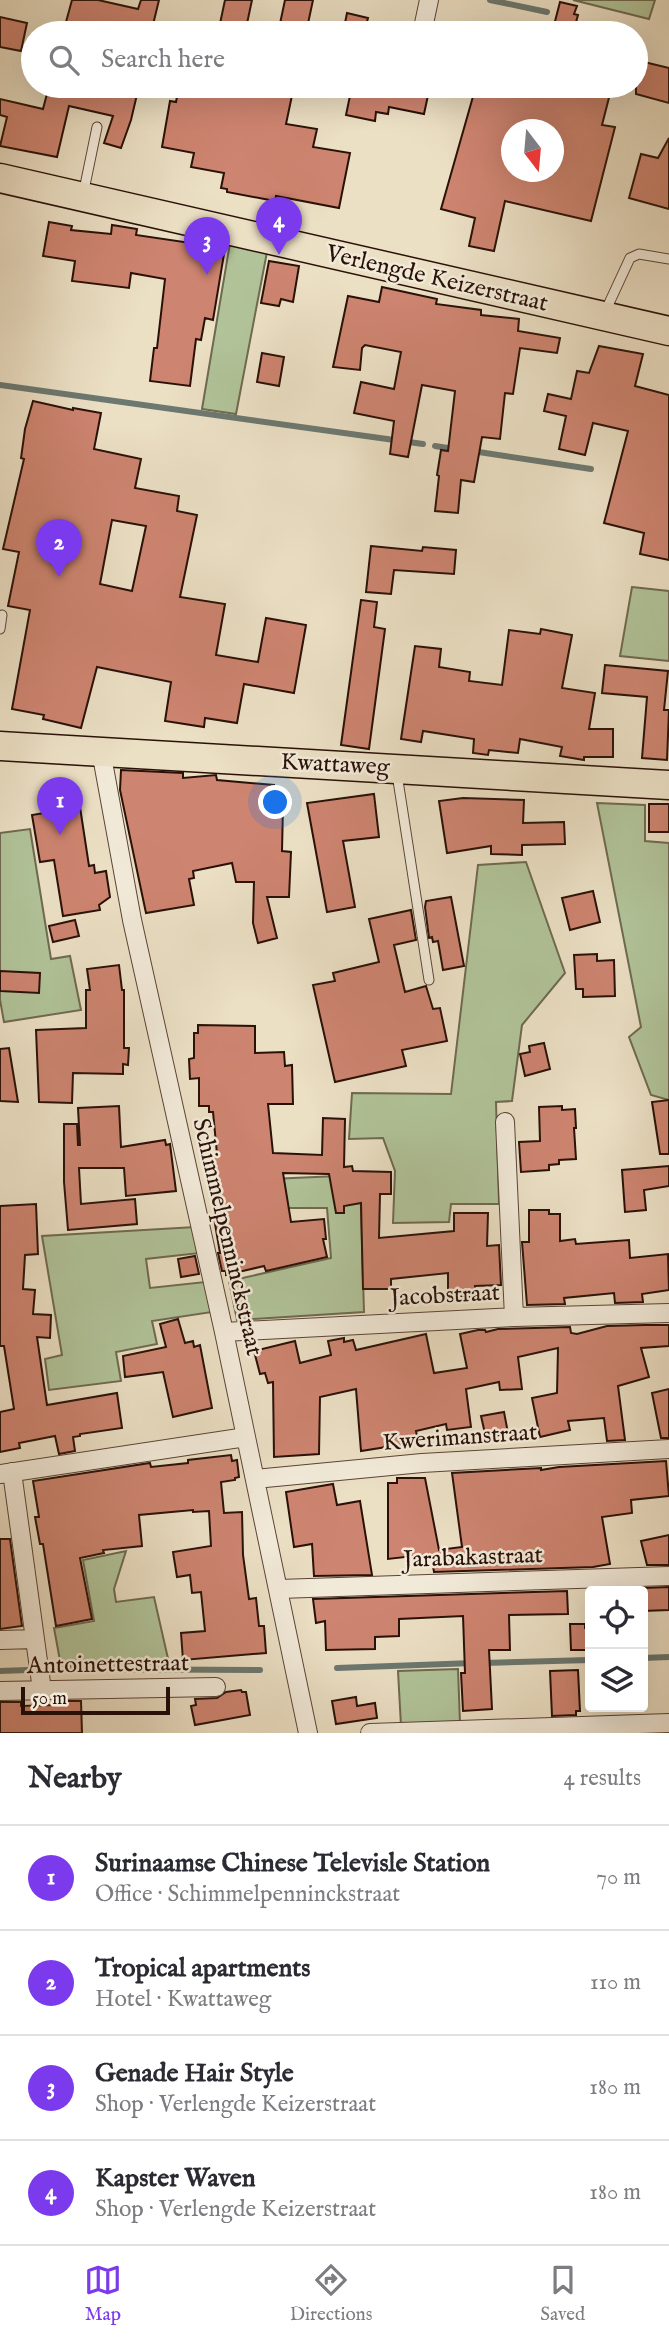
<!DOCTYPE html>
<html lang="en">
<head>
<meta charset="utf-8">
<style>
	:root { --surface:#fff; --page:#f7f7f7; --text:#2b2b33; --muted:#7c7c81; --line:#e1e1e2; --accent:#7c3aed }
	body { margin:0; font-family:"IM FELL English",serif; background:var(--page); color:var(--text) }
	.controls { position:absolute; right:21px; bottom:21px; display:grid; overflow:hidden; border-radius:7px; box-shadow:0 7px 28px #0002 }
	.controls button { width:63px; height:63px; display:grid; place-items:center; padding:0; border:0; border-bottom:2px solid var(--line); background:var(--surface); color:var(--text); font:35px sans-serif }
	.compass { position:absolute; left:501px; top:119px; width:63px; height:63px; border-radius:50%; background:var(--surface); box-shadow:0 7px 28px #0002; rotate:164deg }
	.scale { position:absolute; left:21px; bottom:18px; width:149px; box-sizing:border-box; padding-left:7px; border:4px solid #2a1108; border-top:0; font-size:19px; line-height:24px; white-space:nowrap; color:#2a1108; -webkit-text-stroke:5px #f2ead9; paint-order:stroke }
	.you { position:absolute; left:276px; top:803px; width:24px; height:24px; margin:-18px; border:5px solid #fff; border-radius:50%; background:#1a73e8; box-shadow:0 0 0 10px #1a73e833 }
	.badge { display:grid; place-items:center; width:46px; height:46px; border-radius:50%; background:var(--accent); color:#fff; font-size:23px; font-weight:700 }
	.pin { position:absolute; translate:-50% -58px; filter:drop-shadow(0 2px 4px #0008) }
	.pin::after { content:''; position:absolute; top:37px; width:24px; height:21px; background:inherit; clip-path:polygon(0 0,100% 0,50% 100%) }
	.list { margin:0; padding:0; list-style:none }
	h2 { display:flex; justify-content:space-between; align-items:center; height:91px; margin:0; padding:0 28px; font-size:30px }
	h2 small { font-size:23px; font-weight:400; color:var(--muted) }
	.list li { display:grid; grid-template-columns:46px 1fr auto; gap:21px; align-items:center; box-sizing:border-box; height:105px; padding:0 28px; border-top:2px solid var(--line) }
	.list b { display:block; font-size:26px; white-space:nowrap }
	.list p { margin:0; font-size:23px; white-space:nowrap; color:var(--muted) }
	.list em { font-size:23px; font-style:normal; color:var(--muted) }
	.icon { flex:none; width:38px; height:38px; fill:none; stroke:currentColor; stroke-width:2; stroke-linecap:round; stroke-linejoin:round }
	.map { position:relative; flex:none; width:669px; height:1733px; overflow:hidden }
	.search { position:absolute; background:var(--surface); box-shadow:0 7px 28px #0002; left:21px; right:21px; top:21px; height:77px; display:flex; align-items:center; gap:18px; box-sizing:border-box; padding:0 24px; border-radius:38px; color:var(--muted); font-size:26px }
	.sheet { height:511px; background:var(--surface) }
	nav { display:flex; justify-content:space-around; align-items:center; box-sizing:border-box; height:98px; border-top:2px solid var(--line); background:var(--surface); font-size:19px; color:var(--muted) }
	nav a { display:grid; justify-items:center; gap:4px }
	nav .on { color:var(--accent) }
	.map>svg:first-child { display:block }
</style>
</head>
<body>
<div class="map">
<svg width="669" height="1733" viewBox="0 0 669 1733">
	<rect width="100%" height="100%" fill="#ebdfc4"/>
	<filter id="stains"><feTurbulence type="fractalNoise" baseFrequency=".00286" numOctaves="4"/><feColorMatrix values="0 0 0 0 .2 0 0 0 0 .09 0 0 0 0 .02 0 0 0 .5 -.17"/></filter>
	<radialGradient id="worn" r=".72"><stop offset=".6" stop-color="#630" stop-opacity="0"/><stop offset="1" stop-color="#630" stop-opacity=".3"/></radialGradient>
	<path fill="#b1c399" stroke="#6e6a50" stroke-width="2" d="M573,0H655L649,19Z
		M230,243L267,252L236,414L202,409Z
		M632,587L669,591V661L620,656Z
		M597,803L645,805V841L669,843V1100L651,1095L629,1037L641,1027Z
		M30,829L51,959L70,956L81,1010L4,1022L0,1000V833Z
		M526,862L565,973L522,1025L512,1101L496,1102L499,1204H451L449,1222L393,1223L395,1171L383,1138L349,1139L352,1093L451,1094L478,865Z
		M360,1175L364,1312L237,1320L229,1281L331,1258L327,1208H274L271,1179Z
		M195,1227L200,1253L146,1259L150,1288L205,1282L212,1312L152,1321L157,1344L116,1352L121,1381L49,1390L45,1359L62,1355L42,1236Z
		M126,1551L114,1589L116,1602L154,1597L169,1663L61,1666L54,1628L94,1621L83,1560Z
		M458,1669L460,1723L401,1726L398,1671Z"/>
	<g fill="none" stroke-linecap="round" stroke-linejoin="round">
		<path stroke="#6c7870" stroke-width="6" d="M490,0L547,12
			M0,385L423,444
			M435,446L454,449
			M472,451L591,469
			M643,1658L669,1657
			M484,1663L590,1660
			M337,1668L473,1663
			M66,1669L260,1670
			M0,1671L28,1670"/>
	</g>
	<path fill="#cd8470" stroke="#2a1108" stroke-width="2" fill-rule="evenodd" d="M72,0H98L138,9L141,0H159L151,33H63Z
		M225,0H252L245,33H218Z
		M285,0H313L306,33H278Z
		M560,2L577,6L574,14L578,15L573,33H552Z
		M347,13L368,18L364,33H343Z
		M0,17L27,23L21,51L0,47Z
		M636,60L669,68V103L636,94Z
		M49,86H139L131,120L121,148L104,143L113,116L69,106L57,157L0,146L7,117L0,115V99L43,109Z
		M179,86H294L286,124L317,129L313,147L350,153L339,208L276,196L275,201L227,192V189L221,188L224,173L191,167L194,153L162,147L170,101L176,102Z
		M352,86H430L424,114L389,107L388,114L376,112L375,121L346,115Z
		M476,86L512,95L515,86H536L570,94L572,86H612L602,125L615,127L591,221L505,201L494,251L469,246L475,218L441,209ZM512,130H554V172H512Z
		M669,138V209L629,198L641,154L658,158Z
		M49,222L72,226L71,230L111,234L112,225L137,229L136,235L225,248L213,320L205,318L201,340L196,339L190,386L150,381L154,348H157L165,279L131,273L129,288L72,281L75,261L43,256Z
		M269,261L299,266L293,302L281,299L279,306L261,303Z
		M382,287L437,299L436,304L481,310V315L519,319L518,331L560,338L557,353L520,348L513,394L505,393L500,439L482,437L474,482L461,480L458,513L435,511L439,476L437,475L441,450L448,451L455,391L422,385L408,457L390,454L394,421L354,413L361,382L394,389L401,352L365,345L362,348L360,370L333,367L348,296L379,302Z
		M599,346L643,354L635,386L669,395V560L640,554L644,533L604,523L628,431L593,423L585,455L559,449L566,416L544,411L548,394L571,399L577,371L589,373Z
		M262,353L284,357L279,386L257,382Z
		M33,401L73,410V408L101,413L94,449L141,459L135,488L179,496L177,511L197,515L180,597L225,604L216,655L258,662L266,618L306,625L294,693L244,684L237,723L205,718L204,727L165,721L171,682L97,667L81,728L43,719L44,715L12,709L30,610L8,606L19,552L3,549L24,459L21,458L25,429ZM112,520L146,526L132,591L100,584Z
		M371,546L422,551L423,547L456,550L454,574L394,570L391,594L366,592Z
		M361,600L377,602L374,627L385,629L369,749L341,745Z
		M541,629L572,635L562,688L595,693L589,729H613V757H584V760L560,756L562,747L520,739L518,753L489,750L488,755L473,753L474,739L423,731L421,742L401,739L415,646L441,649L439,667L470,672L469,681L502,685L509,630L540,634Z
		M605,665L668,671L664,710H669L667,760L642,758L647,697L602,693Z
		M121,770L183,773V778L216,775L217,780L274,785L273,806H283L282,851L291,852L289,897H267L277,938L258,943L253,923L254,882H236L232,863L193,871L194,878L189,879L194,905L146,913L120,790Z
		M374,794L379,837L343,841L355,907L327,912L307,803Z
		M463,798L524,800L523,823L564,822L565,844L522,845V855L491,854V846L447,853L439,801Z
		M649,804H669V832H649Z
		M80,807L89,866L94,865L95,873L106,871L110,897L99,905L100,910L63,916L54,860L40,862L32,815Z
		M593,891L600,922L570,930L562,898Z
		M451,897L464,966L443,970L438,941L433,942L432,937L429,938L425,907L426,901Z
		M411,910L416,940L394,945L405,992L426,986L433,1009L440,1008L447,1041L402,1050L406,1066L335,1082L313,985L335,981L333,973L379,962L369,919Z
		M75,920L79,936L53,942L49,926Z
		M597,954V961L614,960L615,996L583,997V989H576L574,955Z
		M119,965L122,990H124V1048H129L128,1065L123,1064V1074L73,1073L72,1103L39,1102L36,1030L86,1028V990H90L87,969Z
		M0,971L40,973L39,993L0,991Z
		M198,1025L255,1026V1053L284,1052L285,1066L292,1065L293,1104H268L273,1153L322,1155L323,1118L345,1119L344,1167L352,1166L353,1171L391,1172V1194H380L379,1238L454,1231V1213H488L487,1246L499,1245L501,1285L475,1286V1297H448V1273L391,1279V1289H363L361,1203L344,1206V1213H336L329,1174L283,1173L291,1222L324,1219L326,1239H323L327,1257L266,1271L264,1266L226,1275V1271H222L218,1253H220L214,1218L217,1217L209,1155L217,1154L213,1112H209V1106H199V1078L190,1079L189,1059L194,1058V1033H198Z
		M544,1043L550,1069L525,1076L520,1054L530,1052L529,1046Z
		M9,1048L18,1102L0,1101V1049Z
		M669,1100V1154H660L652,1102Z
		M119,1106L121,1147L165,1140L166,1145L170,1144L176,1191L126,1196L124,1168H79L81,1204L135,1199L137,1224L68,1230L64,1182V1124H77L78,1145H80L78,1108Z
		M562,1106V1110L575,1109L576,1128H574L576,1159L559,1160V1164L549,1165V1170L521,1172L519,1142L540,1141L539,1107Z
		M669,1166V1186L644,1190L646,1210L625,1212L622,1170Z
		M36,1204L38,1254L25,1255L23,1289L35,1290L33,1314L51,1315L50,1338L37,1337L47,1405L117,1393L122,1428L80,1434V1436L73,1437L75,1451L59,1454L55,1436L19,1443L20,1448L0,1452V1412L14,1409L4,1346H0V1206Z
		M529,1210H549V1214H560V1241L575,1239L576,1244L629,1240L630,1258L668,1254L669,1290L642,1294L643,1302L615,1303L614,1293L564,1298L565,1304L527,1305L522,1242H529Z
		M195,1256L199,1274L181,1277L178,1259Z
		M178,1319L185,1343L193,1341L194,1347L200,1345L212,1408L173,1417L163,1372L125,1377L123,1356L166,1347L160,1324Z
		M645,1325H669V1346L641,1348L649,1377L618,1386L625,1440L607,1441L604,1418L568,1421L570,1430L540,1437L532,1398L557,1393L558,1348L518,1357L522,1389L500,1390L499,1382L466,1389L471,1427L447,1430L446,1424L416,1431L418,1442L361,1451L356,1389L320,1397L319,1454L274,1457L273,1382L268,1383L265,1373L260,1374L254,1351L295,1341L300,1363L331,1355L328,1341L344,1338V1342L353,1340L356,1350L426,1334L434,1373L467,1368L460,1334L478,1330H485L486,1332L498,1329L570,1327L571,1333L577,1334L607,1326Z
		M669,1389V1438H661L652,1393Z
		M504,1412L508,1433L486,1438L481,1416Z
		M231,1455L232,1461L237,1460L239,1477L235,1478V1480L221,1482L224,1513L242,1512L243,1555L249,1599L256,1598L259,1626H264L266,1653L183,1660L181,1633L205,1631L201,1592L192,1593L190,1575L177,1577L173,1552L211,1546L209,1511L193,1512V1510L139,1515L142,1546L103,1550L104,1553L80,1558L92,1619L56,1626L43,1544H40L35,1517H39L33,1481L150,1463L151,1467L188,1463V1460Z
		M666,1461L669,1496L631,1500L632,1513L602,1517L610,1564L593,1567L434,1572L431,1554L388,1559V1483H397V1478H425L439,1550L462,1547L452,1473L541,1468V1470L559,1467Z
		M333,1484L337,1505L360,1501L372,1575L314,1576L312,1544L294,1547L286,1492Z
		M669,1535V1565H647L641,1541Z
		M0,1539H10L22,1626L0,1629Z
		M669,1587V1610L643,1611V1588Z
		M567,1591L568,1614L509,1615L510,1650H489L492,1709L463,1711L461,1673H465L463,1616L399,1619V1636L375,1637V1649L326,1650L325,1621L316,1623L313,1599Z
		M570,1624H585V1628H590V1650H571Z
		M578,1670L580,1711H576V1715L552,1716L550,1671Z
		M241,1690L242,1692H246L250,1715L195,1725L191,1706L196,1705L195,1699L217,1698L226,1692Z
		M356,1697L357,1706L375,1703L377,1718L336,1724L332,1701Z
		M55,1701H81L82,1733H0V1702H21V1706L55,1705Z"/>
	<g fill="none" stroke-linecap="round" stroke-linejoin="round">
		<defs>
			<path id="lane" d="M83,195L97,127
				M605,312L630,258L639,254L669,259
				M0,629L2,615
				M397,774L429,980"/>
			<path id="street" d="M422,33L429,0
				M101,751L132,920L224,1332L308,1733
				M505,1122L514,1317
				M224,1332L514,1317L669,1313
				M12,1472L42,1690
				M0,1474L246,1437
				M255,1479L422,1463L669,1449
				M279,1589L669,1576
				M0,1640L35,1639
				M0,1691L216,1687
				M370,1733L669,1723"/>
			<path id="primary" d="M0,178L669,331
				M0,746L669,785"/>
		</defs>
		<use href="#lane" stroke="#5a4437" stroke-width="11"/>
		<use href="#street" stroke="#5a4437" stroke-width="20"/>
		<use href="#primary" stroke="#2a1108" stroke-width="31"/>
		<use href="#lane" stroke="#f2ead9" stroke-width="9"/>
		<use href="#street" stroke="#f2ead9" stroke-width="18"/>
		<use href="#primary" stroke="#ebdfc4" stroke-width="28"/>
	</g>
	<g text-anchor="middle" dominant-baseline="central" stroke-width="5" stroke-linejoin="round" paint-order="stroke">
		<g font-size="24" fill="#2a1108" stroke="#f2ead9">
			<text transform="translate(437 279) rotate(13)">Verlengde Keizerstraat</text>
			<text transform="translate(335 765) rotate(3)">Kwattaweg</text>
			<text transform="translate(227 1237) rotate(77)">Schimmelpenninckstraat</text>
			<text transform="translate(445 1296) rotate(-3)">Jacobstraat</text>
			<text transform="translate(460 1438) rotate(-4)">Kwerimanstraat</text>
			<text transform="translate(473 1558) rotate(-2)">Jarabakastraat</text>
			<text transform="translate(108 1665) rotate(-1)">Antoinettestraat</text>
		</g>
	</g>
	<rect width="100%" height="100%" filter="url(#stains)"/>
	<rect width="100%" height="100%" fill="url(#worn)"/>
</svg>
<div class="controls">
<button><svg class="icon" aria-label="locate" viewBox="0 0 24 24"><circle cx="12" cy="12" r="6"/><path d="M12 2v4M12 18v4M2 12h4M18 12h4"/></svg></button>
<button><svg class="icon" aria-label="layers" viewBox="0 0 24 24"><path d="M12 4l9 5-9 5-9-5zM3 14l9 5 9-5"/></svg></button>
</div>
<svg class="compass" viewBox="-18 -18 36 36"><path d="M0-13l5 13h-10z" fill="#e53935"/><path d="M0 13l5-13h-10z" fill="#7c7c81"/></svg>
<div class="scale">50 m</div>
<div class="you"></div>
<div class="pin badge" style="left:60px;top:835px">1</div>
<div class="pin badge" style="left:59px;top:577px">2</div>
<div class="pin badge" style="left:207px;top:275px">3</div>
<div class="pin badge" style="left:279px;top:255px">4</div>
<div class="search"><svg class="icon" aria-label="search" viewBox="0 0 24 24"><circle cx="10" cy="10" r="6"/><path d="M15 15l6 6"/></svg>Search here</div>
</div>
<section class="sheet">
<h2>Nearby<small>4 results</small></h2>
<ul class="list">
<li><span class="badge">1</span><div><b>Surinaamse Chinese Televisle Station</b><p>Office · Schimmelpenninckstraat</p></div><em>70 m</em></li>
<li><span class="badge">2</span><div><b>Tropical apartments</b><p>Hotel · Kwattaweg</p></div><em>110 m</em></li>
<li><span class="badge">3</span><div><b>Genade Hair Style</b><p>Shop · Verlengde Keizerstraat</p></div><em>180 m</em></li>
<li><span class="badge">4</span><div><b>Kapster Waven</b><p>Shop · Verlengde Keizerstraat</p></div><em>180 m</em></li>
</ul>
</section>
<nav>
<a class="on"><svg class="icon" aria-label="map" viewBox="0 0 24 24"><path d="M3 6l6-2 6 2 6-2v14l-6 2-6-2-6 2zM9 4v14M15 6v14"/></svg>Map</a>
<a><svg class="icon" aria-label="directions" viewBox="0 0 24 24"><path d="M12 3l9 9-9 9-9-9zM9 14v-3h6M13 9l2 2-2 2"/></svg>Directions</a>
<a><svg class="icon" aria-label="saved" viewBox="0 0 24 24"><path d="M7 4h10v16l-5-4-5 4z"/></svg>Saved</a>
</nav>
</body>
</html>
